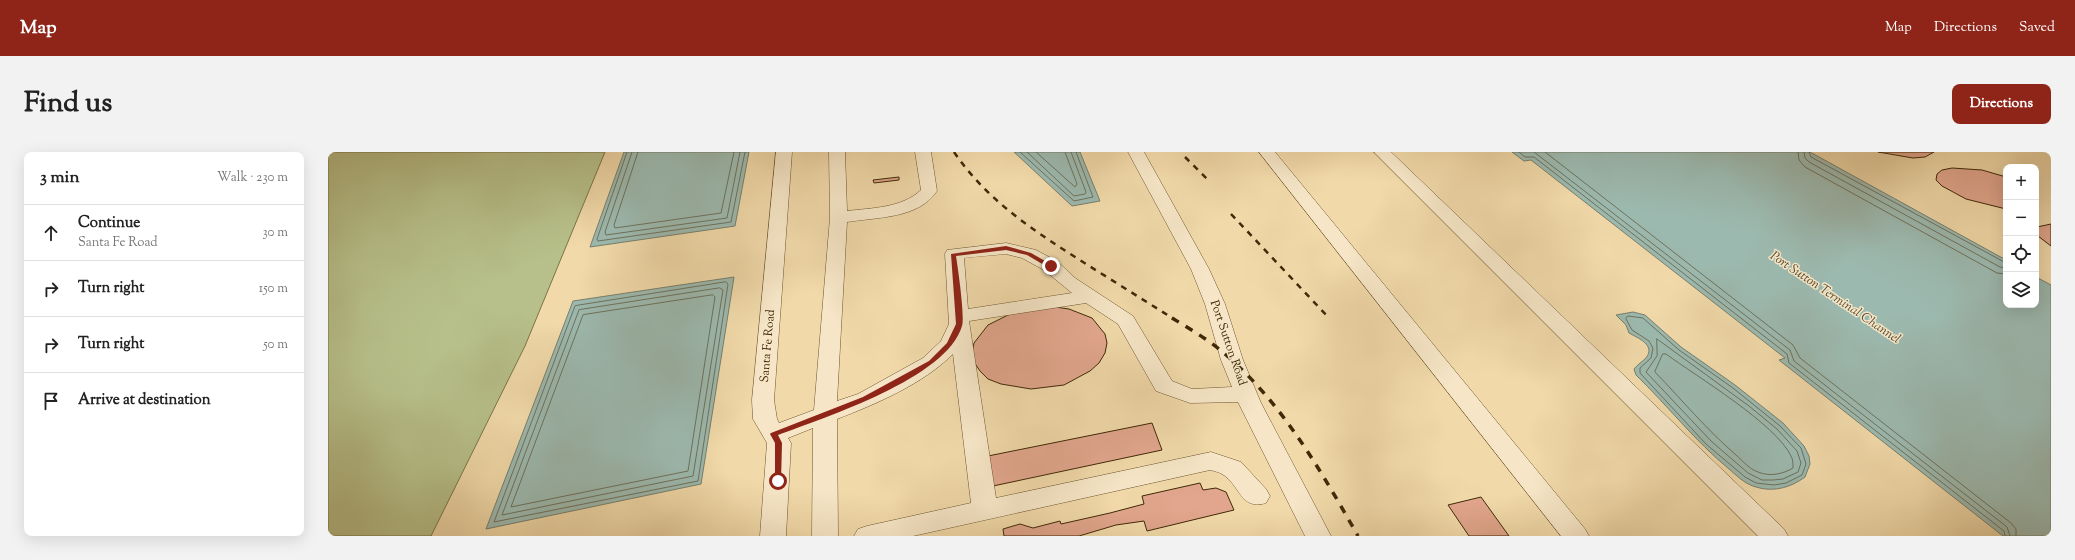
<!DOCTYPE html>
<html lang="en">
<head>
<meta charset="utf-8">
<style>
	:root { --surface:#fff; --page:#f2f2f2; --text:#222; --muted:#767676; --line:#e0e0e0; --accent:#8f2418 }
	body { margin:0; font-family:"Sorts Mill Goudy",serif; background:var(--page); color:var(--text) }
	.controls { position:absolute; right:12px; top:12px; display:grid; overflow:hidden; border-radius:8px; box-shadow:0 4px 16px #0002 }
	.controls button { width:36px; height:36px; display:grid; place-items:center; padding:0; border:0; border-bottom:1px solid var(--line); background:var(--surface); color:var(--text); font:20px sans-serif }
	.stop { position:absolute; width:12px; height:12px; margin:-9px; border:3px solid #8f2418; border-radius:50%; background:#fff }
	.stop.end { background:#8f2418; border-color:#fff; box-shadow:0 1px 4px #0008 }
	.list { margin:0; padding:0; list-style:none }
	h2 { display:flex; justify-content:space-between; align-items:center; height:52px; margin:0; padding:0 16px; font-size:17px }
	h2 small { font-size:13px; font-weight:400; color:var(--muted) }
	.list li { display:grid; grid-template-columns:26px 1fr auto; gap:12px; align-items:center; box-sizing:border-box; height:56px; padding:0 16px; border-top:1px solid var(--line) }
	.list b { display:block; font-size:15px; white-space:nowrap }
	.list p { margin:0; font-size:13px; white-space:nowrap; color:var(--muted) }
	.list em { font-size:13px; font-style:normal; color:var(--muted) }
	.icon { flex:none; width:22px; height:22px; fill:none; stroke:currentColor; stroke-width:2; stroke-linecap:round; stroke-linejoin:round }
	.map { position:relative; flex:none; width:1723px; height:384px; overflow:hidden; border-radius:8px }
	header { display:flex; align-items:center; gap:24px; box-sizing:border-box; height:56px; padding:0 20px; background:var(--accent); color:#fff }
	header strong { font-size:19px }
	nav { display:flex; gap:22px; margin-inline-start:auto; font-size:14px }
	.intro { display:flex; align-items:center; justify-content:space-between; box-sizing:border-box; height:96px; padding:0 24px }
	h1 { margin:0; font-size:28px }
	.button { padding:10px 18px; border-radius:8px; background:var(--accent); color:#fff; font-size:14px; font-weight:700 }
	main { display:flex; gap:24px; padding:0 24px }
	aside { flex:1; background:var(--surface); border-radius:8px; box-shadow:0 4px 16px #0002 }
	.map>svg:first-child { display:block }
</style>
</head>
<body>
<header>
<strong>Map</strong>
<nav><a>Map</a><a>Directions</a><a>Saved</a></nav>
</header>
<div class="intro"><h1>Find us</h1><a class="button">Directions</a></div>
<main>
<aside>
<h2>3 min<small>Walk · 230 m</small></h2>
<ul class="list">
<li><svg class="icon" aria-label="ahead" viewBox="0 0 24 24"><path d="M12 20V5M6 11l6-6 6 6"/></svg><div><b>Continue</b><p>Santa Fe Road</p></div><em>30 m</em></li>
<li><svg class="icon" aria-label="right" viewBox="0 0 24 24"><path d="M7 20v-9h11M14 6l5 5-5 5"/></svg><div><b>Turn right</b></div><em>150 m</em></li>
<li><svg class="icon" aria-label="right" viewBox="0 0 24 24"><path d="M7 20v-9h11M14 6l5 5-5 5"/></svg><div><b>Turn right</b></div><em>50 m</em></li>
<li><svg class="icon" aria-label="arrive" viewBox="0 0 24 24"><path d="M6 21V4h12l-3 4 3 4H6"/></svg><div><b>Arrive at destination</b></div></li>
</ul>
</aside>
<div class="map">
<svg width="1723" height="384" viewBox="0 0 1723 384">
	<rect width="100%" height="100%" fill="#f1d9a9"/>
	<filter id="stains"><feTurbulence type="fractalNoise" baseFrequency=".005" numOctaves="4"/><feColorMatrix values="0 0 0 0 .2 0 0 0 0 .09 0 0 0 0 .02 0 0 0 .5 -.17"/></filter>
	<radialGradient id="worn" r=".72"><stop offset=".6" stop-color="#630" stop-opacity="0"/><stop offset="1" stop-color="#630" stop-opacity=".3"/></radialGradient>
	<path fill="#b7c08a" stroke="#7b7448" d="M0,0H277L197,194L103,384H0Z"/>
	<path fill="#9cb9af" stroke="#777f6c" d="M296,0H421L407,74L262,95Z
		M686,0H752L772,49L744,54Z
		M1184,0H1482L1678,108V153H1708V125L1723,133V384H1675L1451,208L1457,206L1203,8L1196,9Z
		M406,125L373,332L158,377L245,149Z
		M1305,160L1317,163L1353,195L1407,233L1455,271L1476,294L1481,304L1482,312L1477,325C1462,336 1444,341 1425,334C1416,331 1408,323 1401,317C1367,289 1340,254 1308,223L1306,217C1310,212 1314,210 1318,206C1328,193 1310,186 1301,181L1298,173L1288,163Z"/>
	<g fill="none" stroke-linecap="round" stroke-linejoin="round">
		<path stroke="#6e715b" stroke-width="1" d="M299,0L269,87L270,89L403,70L417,0
			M304,0L277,80L278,83L399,66L412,0
			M310,0L286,73L287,76L393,61L406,0
			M692,0L746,49L765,45L748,0
			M699,0L746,44L757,42L758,40L743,0
			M708,0L747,35L749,32L737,0
			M1191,0L1197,5H1206L1459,202L1461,211L1676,379L1677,384
			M1206,0L1462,198L1466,209L1679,375L1682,384
			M1217,0L1465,193L1472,206L1683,371L1688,377V384
			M1470,0L1471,8L1477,15L1669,121L1678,122
			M1476,0L1477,6L1481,10L1672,115L1678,116
			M1481,0L1483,5L1678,111
			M398,130L400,132L370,329L166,370L247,154Z
			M392,136L395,138L365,324L174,363L251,158Z
			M385,143L387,145L360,319L183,355L255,163Z
			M1300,164L1315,166L1351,198L1405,236L1452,274L1473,296L1478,312L1474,323L1458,331L1446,333L1428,331L1417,325L1378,292L1312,221V216L1323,206L1325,196L1321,189L1304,178L1298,167Z
			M1329,187L1421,254L1449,277L1469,299L1473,311L1470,320L1455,327L1445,328H1434L1420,321L1383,289L1318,220L1329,204Z
			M1335,202H1338C1368,224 1448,272 1463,304C1465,307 1465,312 1465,316C1455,322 1442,325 1430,320C1421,317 1415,309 1408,303C1379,278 1354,248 1327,220Z"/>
	</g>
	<path fill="#e1a68d" stroke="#3f2907" d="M1550,0H1606L1597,5L1585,6Z
		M1624,16L1654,18L1678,25V57L1638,47L1614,34L1608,28L1609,22L1614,18Z
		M571,25V28L546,31L545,28Z
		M1723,72V94L1710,84L1708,80L1709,75Z
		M727,155L741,157L764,166L777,182L779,191L777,201L771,211L762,219L736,233L703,237L673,232L660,227L652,219L646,210L644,201L646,191L660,173L684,161Z
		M824,271L834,298L665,334L660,304Z
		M872,331L875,338L888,336L898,340L906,358L819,379L816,369L788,373L751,384H676L675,377L692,372L705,376L732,369L733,372L782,361L816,352L814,344Z
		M1153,345L1181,384H1141L1120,353Z"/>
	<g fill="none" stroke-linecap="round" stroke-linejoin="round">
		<defs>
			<path id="minor" d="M448,0H464L446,248L449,267L451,271L486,258L502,66L501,0H517L519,59C544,56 574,56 593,38L587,0H603L609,39C590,67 550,65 519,70L509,249L530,242L595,206L613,189L621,172L617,102L619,98L678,91L708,98L730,110L747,126L805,164L844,229L864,237L904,235L893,208L877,152L863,117L800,0H816L881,117L897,152L915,208L933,251L1003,384H977L910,250L862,251L828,239L790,172L758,151L641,169L668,346L883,300L913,310L938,337L942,344L938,351C912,359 912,332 894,322C891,320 886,319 882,318L585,384H526L530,377L539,374L643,351L625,202C595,232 548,252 509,267L510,384H484L485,276L460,286L463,291L458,384H432L439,291L425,267L424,248ZM678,102L694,106L716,118L744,141L640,157L636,106Z
				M931,0H947L1257,377L1261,384H1233Z
				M1046,0H1063L1456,377L1460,384H1430Z"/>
		</defs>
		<use href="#minor" stroke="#6c5530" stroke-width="1"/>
		<use href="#minor" fill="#f6e6c7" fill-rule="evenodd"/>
		<path stroke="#3f2907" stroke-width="2.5" stroke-dasharray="6 6" stroke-linecap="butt" d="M626,0C660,50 708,80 758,112C787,130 817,149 846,167
			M857,5L882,30
			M903,62L1001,166"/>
		<path stroke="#3f2907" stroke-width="3.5" stroke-dasharray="8 8" stroke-linecap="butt" d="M844,166C862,177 881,188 897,202C955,252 993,319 1030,384"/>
	</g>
	<path fill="#8f2418" d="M678,94L703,101L726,114L721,116L699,103L678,98L628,104C630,117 637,164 634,174C619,226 498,265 450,283L454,291L453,329L452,331H447V291L442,282L443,281L535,245L601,209L619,191L628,172L623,102Z"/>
	<g text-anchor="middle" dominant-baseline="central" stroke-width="3" stroke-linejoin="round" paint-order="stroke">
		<g font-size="12" fill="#3f2907" stroke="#f6e6c7">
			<text transform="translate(900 191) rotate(71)">Port Sutton Road</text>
			<text transform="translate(440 194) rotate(-85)">Santa Fe Road</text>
		</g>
		<g font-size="13" font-style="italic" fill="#564d31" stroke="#f6e6c7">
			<text transform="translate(1507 146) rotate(34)">Port Sutton Terminal Channel</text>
		</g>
	</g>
	<rect width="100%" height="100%" filter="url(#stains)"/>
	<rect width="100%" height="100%" fill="url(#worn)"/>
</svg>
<div class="controls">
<button>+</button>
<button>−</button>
<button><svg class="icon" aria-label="locate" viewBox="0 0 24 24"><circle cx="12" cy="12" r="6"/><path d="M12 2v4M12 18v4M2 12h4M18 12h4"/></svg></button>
<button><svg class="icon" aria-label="layers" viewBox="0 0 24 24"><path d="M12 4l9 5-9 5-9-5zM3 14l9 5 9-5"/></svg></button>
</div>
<div class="stop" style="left:450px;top:329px"></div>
<div class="stop end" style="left:723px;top:114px"></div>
</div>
</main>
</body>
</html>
